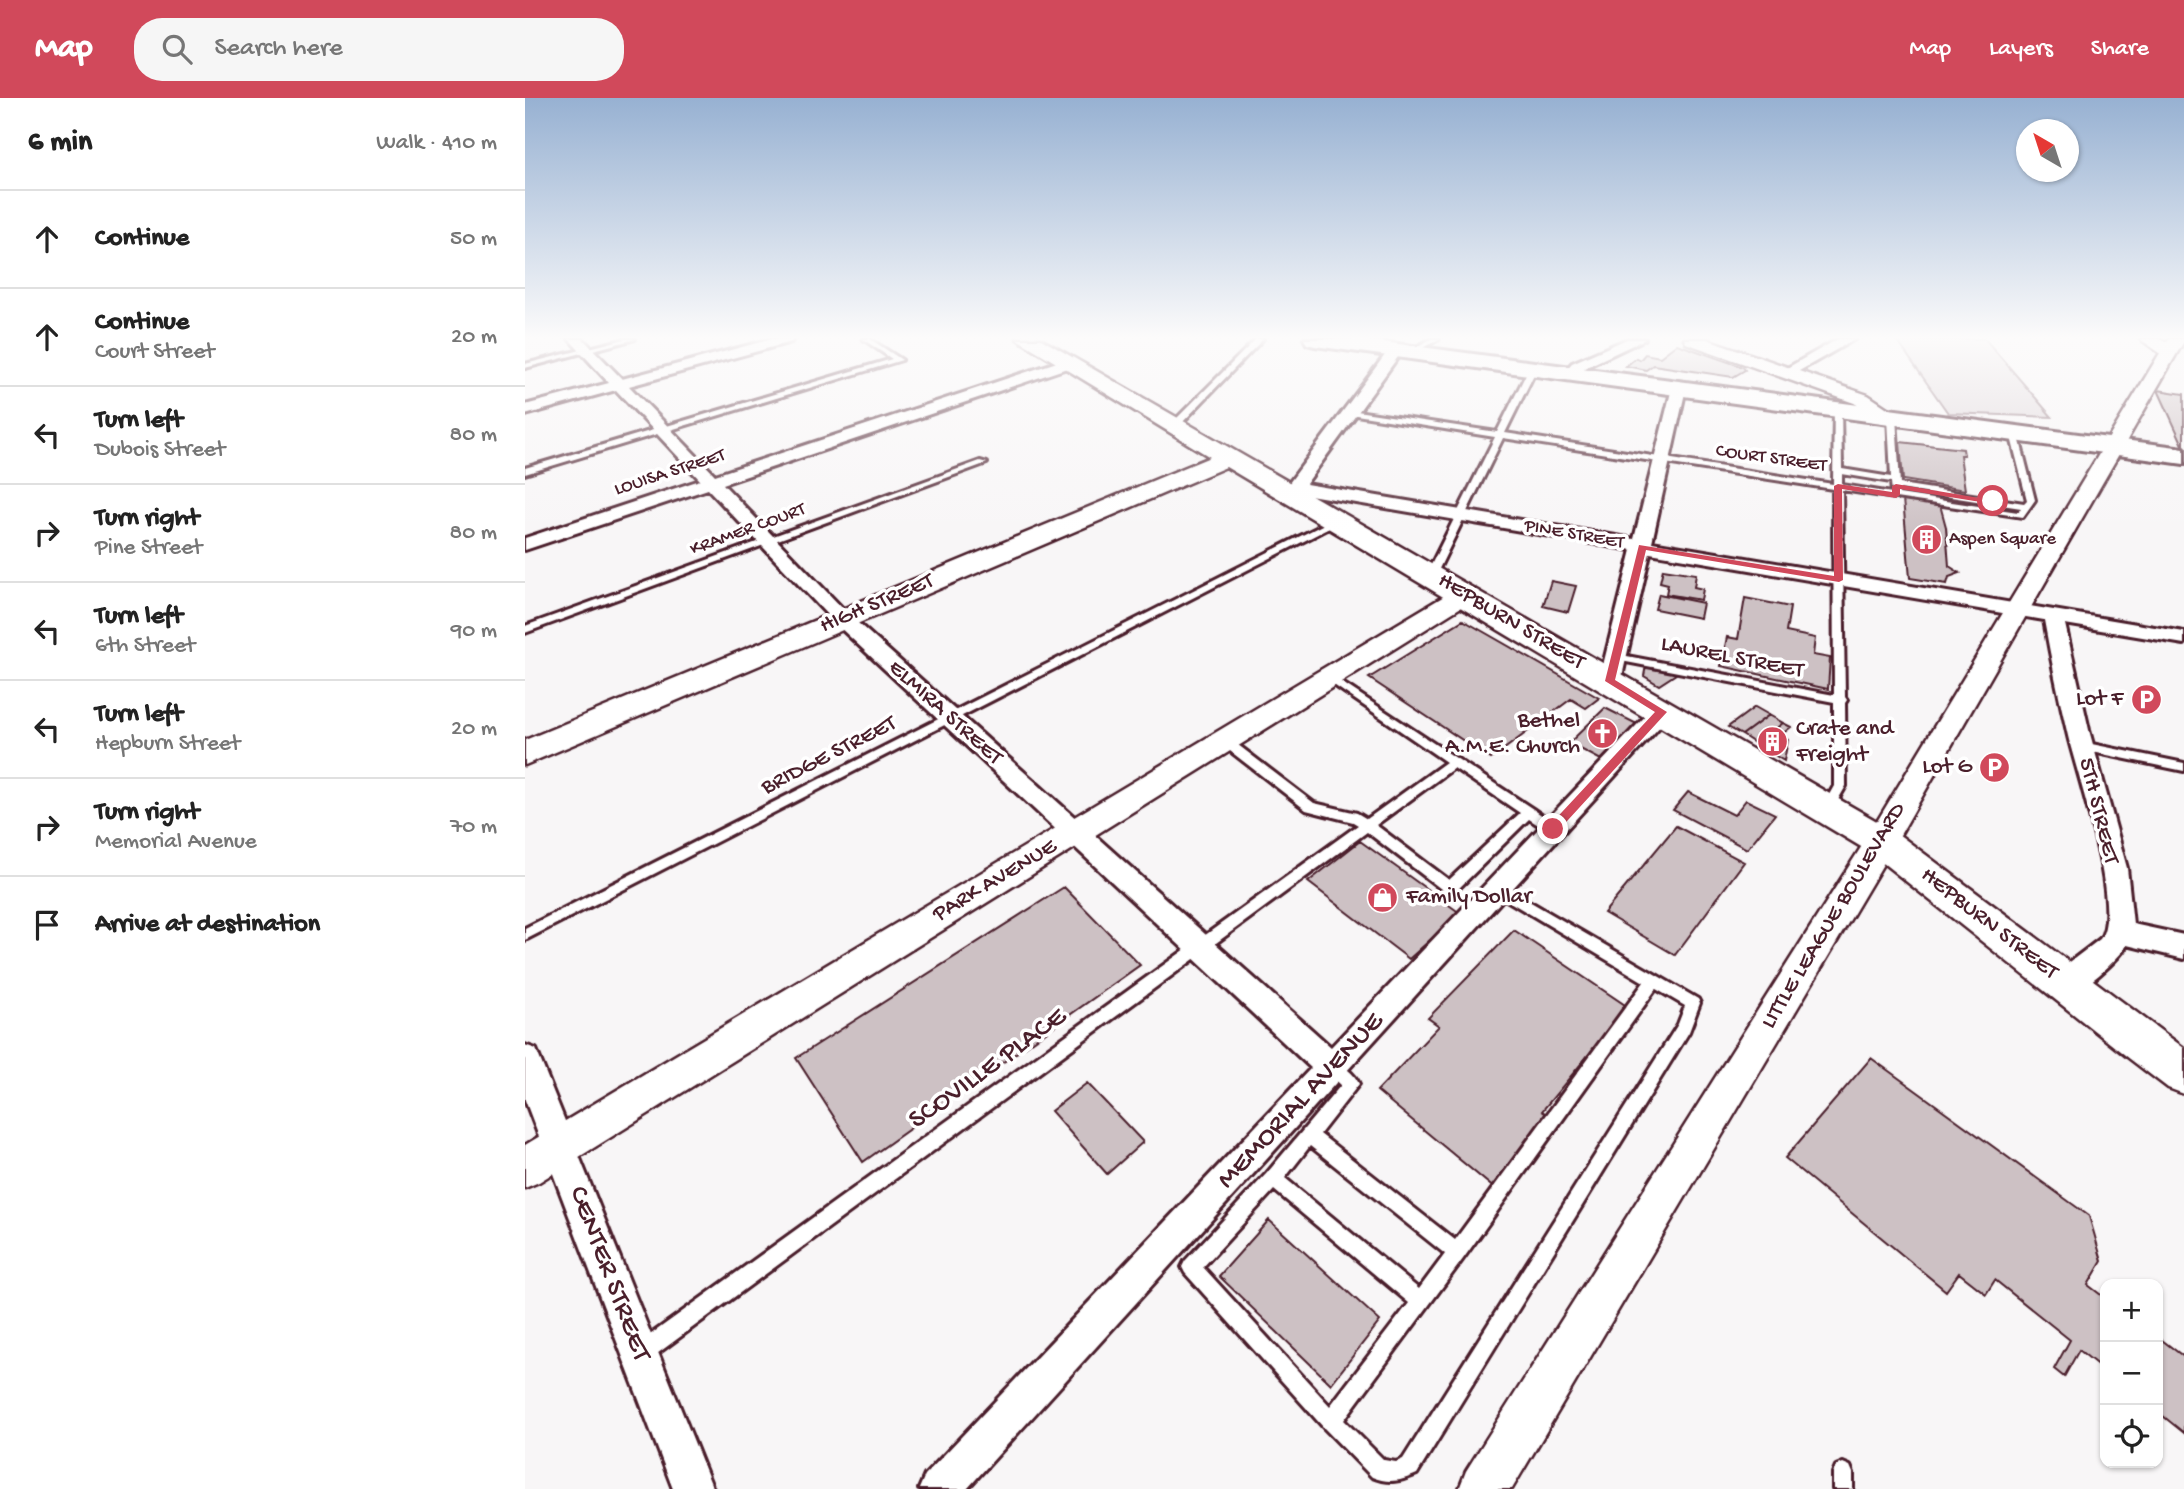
<!DOCTYPE html>
<html lang="en">
<head>
<meta charset="utf-8">
<style>
	:root { --surface:#fff; --page:#f6f6f6; --text:#222; --muted:#767676; --line:#e0e0e0; --accent:#d1495b }
	body { margin:0; font-family:"Gochi Hand",sans-serif; background:var(--page); color:var(--text) }
	.controls { position:absolute; right:21px; bottom:21px; display:grid; overflow:hidden; border-radius:14px; box-shadow:0 2px 5px #0004 }
	.controls button { width:63px; height:63px; display:grid; place-items:center; padding:0; border:0; border-bottom:2px solid var(--line); background:var(--surface); color:var(--text); font:35px sans-serif }
	.compass { position:absolute; left:1491px; top:21px; width:63px; height:63px; border-radius:50%; background:var(--surface); box-shadow:0 2px 5px #0004; rotate:321deg }
	.stop { position:absolute; width:21px; height:21px; margin:-16px; border:5px solid #d1495b; border-radius:50%; background:#fff }
	.stop.end { background:#d1495b; border-color:#fff; box-shadow:0 2px 7px #0008 }
	.list { margin:0; padding:0; list-style:none }
	h2 { display:flex; justify-content:space-between; align-items:center; height:91px; margin:0; padding:0 28px; font-size:30px }
	h2 small { font-size:23px; font-weight:400; color:var(--muted) }
	.list li { display:grid; grid-template-columns:46px 1fr auto; gap:21px; align-items:center; box-sizing:border-box; height:98px; padding:0 28px; border-top:2px solid var(--line) }
	.list b { display:block; font-size:26px; white-space:nowrap }
	.list p { margin:0; font-size:23px; white-space:nowrap; color:var(--muted) }
	.list em { font-size:23px; font-style:normal; color:var(--muted) }
	.icon { flex:none; width:38px; height:38px; fill:none; stroke:currentColor; stroke-width:2; stroke-linecap:round; stroke-linejoin:round }
	.map { position:relative; flex:none; width:1659px; height:1391px; overflow:hidden }
	header { display:flex; align-items:center; gap:42px; box-sizing:border-box; height:98px; padding:0 35px; background:var(--accent); color:#fff }
	header strong { font-size:33px }
	nav { display:flex; gap:38px; margin-inline-start:auto; font-size:24px }
	.search { width:490px; height:63px; background:var(--page); display:flex; align-items:center; gap:18px; box-sizing:border-box; padding:0 24px; border-radius:28px; color:var(--muted); font-size:26px }
	main { display:flex }
	aside { flex:1; background:var(--surface) }
	.map>svg:first-child { display:block }
</style>
</head>
<body>
<header>
<strong>Map</strong>
<div class="search"><svg class="icon" aria-label="search" viewBox="0 0 24 24"><circle cx="10" cy="10" r="6"/><path d="M15 15l6 6"/></svg>Search here</div>
<nav><a>Map</a><a>Layers</a><a>Share</a></nav>
</header>
<main>
<aside>
<h2>6 min<small>Walk · 410 m</small></h2>
<ul class="list">
<li><svg class="icon" aria-label="ahead" viewBox="0 0 24 24"><path d="M12 20V5M6 11l6-6 6 6"/></svg><div><b>Continue</b></div><em>50 m</em></li>
<li><svg class="icon" aria-label="ahead" viewBox="0 0 24 24"><path d="M12 20V5M6 11l6-6 6 6"/></svg><div><b>Continue</b><p>Court Street</p></div><em>20 m</em></li>
<li><svg class="icon" aria-label="left" viewBox="0 0 24 24"><path d="M17 20v-9H6M10 6l-5 5 5 5"/></svg><div><b>Turn left</b><p>Dubois Street</p></div><em>80 m</em></li>
<li><svg class="icon" aria-label="right" viewBox="0 0 24 24"><path d="M7 20v-9h11M14 6l5 5-5 5"/></svg><div><b>Turn right</b><p>Pine Street</p></div><em>80 m</em></li>
<li><svg class="icon" aria-label="left" viewBox="0 0 24 24"><path d="M17 20v-9H6M10 6l-5 5 5 5"/></svg><div><b>Turn left</b><p>6th Street</p></div><em>90 m</em></li>
<li><svg class="icon" aria-label="left" viewBox="0 0 24 24"><path d="M17 20v-9H6M10 6l-5 5 5 5"/></svg><div><b>Turn left</b><p>Hepburn Street</p></div><em>20 m</em></li>
<li><svg class="icon" aria-label="right" viewBox="0 0 24 24"><path d="M7 20v-9h11M14 6l5 5-5 5"/></svg><div><b>Turn right</b><p>Memorial Avenue</p></div><em>70 m</em></li>
<li><svg class="icon" aria-label="arrive" viewBox="0 0 24 24"><path d="M6 21V4h12l-3 4 3 4H6"/></svg><div><b>Arrive at destination</b></div></li>
</ul>
</aside>
<div class="map">
<svg width="1659" height="1391" viewBox="0 0 1659 1391">
	<rect width="100%" height="100%" fill="#f8f6f7"/>
	<filter id="ink" filterUnits="userSpaceOnUse"><feTurbulence type="fractalNoise" baseFrequency=".0143" numOctaves="2"/><feDisplacementMap in="SourceGraphic" scale="14" xChannelSelector="R" yChannelSelector="G"/><feConvolveMatrix kernelMatrix="1 2 1 2 8 2 1 2 1" color-interpolation-filters="sRGB"/></filter>
	<g filter="url(#ink)">
		<path fill="#ded6d9" stroke="#947a82" stroke-width="2" d="M1371,241H1460L1527,319L1423,315Z"/>
		<path fill="#cdc1c4" stroke="#4a1f2b" stroke-width="2" d="M1152,246L1218,269L1220,272L1208,279L1128,267L1121,272L1101,268L1111,260L1115,262L1120,256L1135,259Z
			M1633,292L1659,296V347H1658Z
			M1375,344L1438,351L1439,357H1435L1440,392L1378,382Z
			M1378,401L1415,407L1421,429L1424,468L1435,475L1424,479L1422,486L1385,480Z
			M1138,471L1171,476L1169,489L1178,491L1176,502L1141,496L1143,486L1135,484Z
			M1026,483L1051,488L1043,514L1018,508Z
			M1134,496L1178,505L1175,520L1130,511Z
			M1220,500L1265,509L1261,534L1290,540L1288,557L1305,560L1303,591L1196,568L1202,539L1213,541Z
			M938,522L1074,600L1061,610L1046,601L966,661L844,580Z
			M1121,567L1154,574L1134,587L1119,578Z
			M1230,609L1244,617L1217,637L1203,629Z
			M1080,610L1112,626L1076,662L1044,645Z
			M1244,617L1258,625L1231,646L1217,637Z
			M1258,625L1266,629L1256,637L1263,642L1259,663L1231,646Z
			M1163,694L1209,717L1221,702L1250,716L1222,751L1148,712Z
			M1151,728L1219,764L1150,857L1079,815Z
			M835,743L935,815L884,861L783,784Z
			M539,789L615,867L338,1064L271,960Z
			M989,832L1103,909L1017,1013L1028,1020L970,1091L852,993L914,928L903,920Z
			M1346,960L1564,1118L1577,1163L1563,1187L1580,1200V1273L1554,1252L1539,1279L1529,1271L1545,1242L1470,1182L1461,1196L1434,1175L1421,1193L1260,1060Z
			M562,985L618,1044L582,1076L526,1013Z
			M744,1122L855,1223L806,1286L694,1178Z
			M1633,1239L1659,1259V1335L1633,1314Z"/>
		<g fill="none" stroke-linecap="round" stroke-linejoin="round">
			<defs>
				<path id="service" d="M100,241H110L0,270V266Z
					M338,241H345L377,262L0,376V370L367,261Z
					M731,241H738L652,330H646V326Z
					M906,241H914L888,255L882,254Z
					M1005,268L1012,270L980,335L1308,386L1309,309L1316,311L1317,371L1366,379L1363,319L1367,317L1371,319L1375,386L1499,405L1502,402L1485,335L1489,333L1493,335L1510,402L1498,419L1317,392L1320,599L1322,602L1320,605L1321,688L1306,714L1302,716L1296,711L1309,688V604L1091,562L1086,559L1091,556L1309,597L1308,391L978,340L911,477L906,480L901,477L970,339L825,316L821,314L825,312L972,334ZM1317,376L1366,384L1367,395L1317,387ZM1375,391L1496,410L1493,414L1374,396Z
					M455,363L462,365L0,535V528Z
					M813,419L818,422L816,424L0,842V830Z
					M804,576L1008,711L1032,728L1034,731L1032,734H1024L1004,721L930,794L925,795L920,794L842,734L125,1261L118,1263L111,1261L109,1254L111,1247L833,727L828,724L781,712L696,646L694,643L696,640H704L789,705L832,715L842,721L921,664L800,581L799,579L800,577ZM929,670L995,715L924,782L851,727Z
					M1557,644L1659,665V673L1553,651L1551,648L1553,645Z
					M973,785L1173,901L1175,905L1164,934L892,1376C876,1383 864,1386 847,1379L799,1330L660,1175L657,1169L660,1163L742,1075L816,987L802,974L799,969L802,964L807,962C817,966 830,976 834,986L795,1036L930,1142L1119,884L968,794L966,790L968,786ZM1131,891L1160,908L1153,926L878,1361L871,1364L859,1362L819,1322L938,1161ZM785,1048L920,1156L894,1191L760,1080ZM749,1092L884,1205L805,1308L678,1169Z
					M1318,1365L1325,1368L1328,1375V1391H1308V1375L1311,1368Z"/>
				<path id="minor" d="M44,241H58L97,281L247,241H268L266,244L104,288L190,377L538,262H548L550,265L548,268L198,386L324,517L806,949L1129,609L1137,607L1145,609L1148,614L442,1391H394L400,1377L786,970L310,525L183,391L0,452V440L175,382L91,292L0,317V307L84,285Z
					M1102,241H1120L1057,271L1050,278H1040L1038,275L1047,265Z
					M1313,241H1330L1267,277H1257L1255,274Z
					M871,248L878,252L781,386L1109,441L1147,290L1154,286L1161,290L1127,444L1659,534V546L1540,526L1564,632L1602,770L1608,826L1659,837V861L1602,847C1594,861 1556,896 1540,897C1538,897 1530,894 1529,894L1525,885L1529,876L1575,841C1598,812 1552,676 1543,638C1534,600 1526,561 1519,522L1125,455L1096,583L1093,588H1077L1074,583L1107,452L773,395L763,398L757,397L754,393L764,385L866,249Z
					M0,947L11,951L15,961L188,1391H148L0,1002Z"/>
				<path id="tertiary" d="M1159,241H1182L1343,297L1376,319L1374,323H1360L1329,305L1161,245Z
					M1615,241H1635L1642,244L1644,241H1659V243L1367,751L987,1391H934L941,1373L1345,735L1635,255Z
					M940,489L949,491L952,496L949,501L14,1084L0,1090V1047L931,491Z"/>
				<path id="secondary" d="M492,241H516L1369,733L1659,950V996L1643,990L1605,961L1343,753L701,369L0,667V642L685,359Z"/>
				<path id="primary" d="M779,241H836L1659,350V366L790,248L782,246Z"/>
			</defs>
			<use href="#service" stroke="#4a1f2b" stroke-width="6"/>
			<use href="#minor" stroke="#4a1f2b" stroke-width="6"/>
			<use href="#tertiary" stroke="#4a1f2b" stroke-width="5"/>
			<use href="#secondary" stroke="#4a1f2b" stroke-width="5"/>
			<use href="#primary" stroke="#4a1f2b" stroke-width="6"/>
			<use href="#service" fill="#fff" fill-rule="evenodd"/>
			<use href="#minor" fill="#fff" fill-rule="evenodd"/>
			<use href="#tertiary" fill="#fff" fill-rule="evenodd"/>
			<use href="#secondary" fill="#fff" fill-rule="evenodd"/>
			<use href="#primary" fill="#fff" fill-rule="evenodd"/>
		</g>
	</g>
	<linearGradient id="sky" x2="0" y2="1"><stop stop-color="#97b1d2"/><stop offset="0.55" stop-color="#fcfbfb"/><stop offset="1" stop-color="#fcfbfb" stop-opacity="0"/></linearGradient>
	<rect width="1659" height="435" fill="url(#sky)"/>
	<path fill="#d1495b" d="M1313,386L1367,394V388L1371,386L1472,403L1468,406L1375,391V397L1371,400L1317,391L1318,482L1314,484L1121,452L1090,582L1142,614L1032,734H1024V728L1130,614L1080,583L1114,447L1309,478V388Z"/>
	<defs>
		<symbol id="building-disc" viewBox="-11 -11 22 22"><circle r="9.5" fill="#d1495b" stroke="#fff"/><path d="M-4-6H4V6H1V3H-1V6H-4ZM-2.5-4.3h1.7v1.8h-1.7ZM.8-4.3h1.7v1.8H.8ZM-2.5-1h1.7V.8h-1.7ZM.8-1h1.7V.8H.8Z" fill="#fff"/></symbol>
		<symbol id="parking-disc" viewBox="-11 -11 22 22"><circle r="9.5" fill="#d1495b" stroke="#fff"/><path d="M-3.5-5.5H1a3.5 3.5 0 0 1 0 7H-1V5.5H-3.5ZM-1-3.4V-.6H.8a1.4 1.4 0 0 0 0-2.8Z" fill="#fff"/></symbol>
		<symbol id="church-disc" viewBox="-11 -11 22 22"><circle r="9.5" fill="#d1495b" stroke="#fff"/><path d="M-1.2-6h2.4v3.5h3.3v2.4h-3.3V6h-2.4V-.1h-3.3v-2.4h3.3Z" fill="#fff"/></symbol>
		<symbol id="shop-disc" viewBox="-11 -11 22 22"><circle r="9.5" fill="#d1495b" stroke="#fff"/><path d="M-5-2.5h2.3a2.7 3.5 0 0 1 5.4 0H5L5.5 6h-11ZM-1.5-2.5h3a1.5 2.3 0 0 0-3 0Z" fill="#fff"/></symbol>
	</defs>
	<g fill-rule="evenodd">
		<use href="#building-disc" x="1384" y="424" width="35" height="35"/>
		<use href="#parking-disc" x="1604" y="584" width="35" height="35"/>
		<use href="#church-disc" x="1060" y="618" width="35" height="35"/>
		<use href="#building-disc" x="1230" y="626" width="35" height="35"/>
		<use href="#parking-disc" x="1452" y="652" width="35" height="35"/>
		<use href="#shop-disc" x="840" y="782" width="35" height="35"/>
	</g>
	<g text-anchor="middle" dominant-baseline="central" stroke-width="7" stroke-linejoin="round" paint-order="stroke">
		<g font-size="19" fill="#4a1f2b" stroke="#fff">
			<text transform="translate(1246 361) rotate(8)">COURT STREET</text>
			<text transform="translate(145 375) rotate(-18)">LOUISA STREET</text>
			<text transform="translate(223 432) rotate(-20)">KRAMER COURT</text>
			<text transform="translate(1049 437) rotate(10)">PINE STREET</text>
		</g>
		<g font-size="19" fill="#4a1f2b" stroke="#fff" text-anchor="start">
			<text x="1424" y="441">Aspen Square</text>
		</g>
		<g font-size="23" fill="#4a1f2b" stroke="#fff">
			<text transform="translate(352 506) rotate(-23)">HIGH STREET</text>
			<text transform="translate(986 524) rotate(31)">HEPBURN STREET</text>
			<text transform="translate(1207 560) rotate(11)">LAUREL STREET</text>
			<text transform="translate(420 615) rotate(42)">ELMIRA STREET</text>
			<text transform="translate(304 658) rotate(-27)">BRIDGE STREET</text>
			<text transform="translate(1573 713) rotate(76)">5TH STREET</text>
			<text transform="translate(470 783) rotate(-31)">PARK AVENUE</text>
			<text transform="translate(1309 818) rotate(-59)">LITTLE LEAGUE BOULEVARD</text>
			<text transform="translate(1464 826) rotate(38)">HEPBURN STREET</text>
		</g>
		<g font-size="23" fill="#4a1f2b" stroke="#fff" text-anchor="end">
			<text x="1598" y="601">Lot F</text>
			<text x="1055" y="623">Bethel<tspan x="1055" dy="26">A.M.E. Church</tspan></text>
			<text x="1271" y="631" text-anchor="start">Crate and<tspan x="1271" dy="26">Freight</tspan></text>
			<text x="1447" y="669">Lot G</text>
			<text x="881" y="799" text-anchor="start">Family Dollar</text>
		</g>
		<g font-size="28" fill="#4a1f2b" stroke="#fff">
			<text transform="translate(463 971) rotate(-36)">SCOVILLE PLACE</text>
			<text transform="translate(776 1003) rotate(-47)">MEMORIAL AVENUE</text>
			<text transform="translate(84 1176) rotate(69)">CENTER STREET</text>
		</g>
	</g>
</svg>
<div class="controls">
<button>+</button>
<button>−</button>
<button><svg class="icon" aria-label="locate" viewBox="0 0 24 24"><circle cx="12" cy="12" r="6"/><path d="M12 2v4M12 18v4M2 12h4M18 12h4"/></svg></button>
</div>
<svg class="compass" viewBox="-18 -18 36 36"><path d="M0-13l5 13h-10z" fill="#e53935"/><path d="M0 13l5-13h-10z" fill="#767676"/></svg>
<div class="stop" style="left:1468px;top:403px"></div>
<div class="stop end" style="left:1028px;top:731px"></div>
</div>
</main>
</body>
</html>
